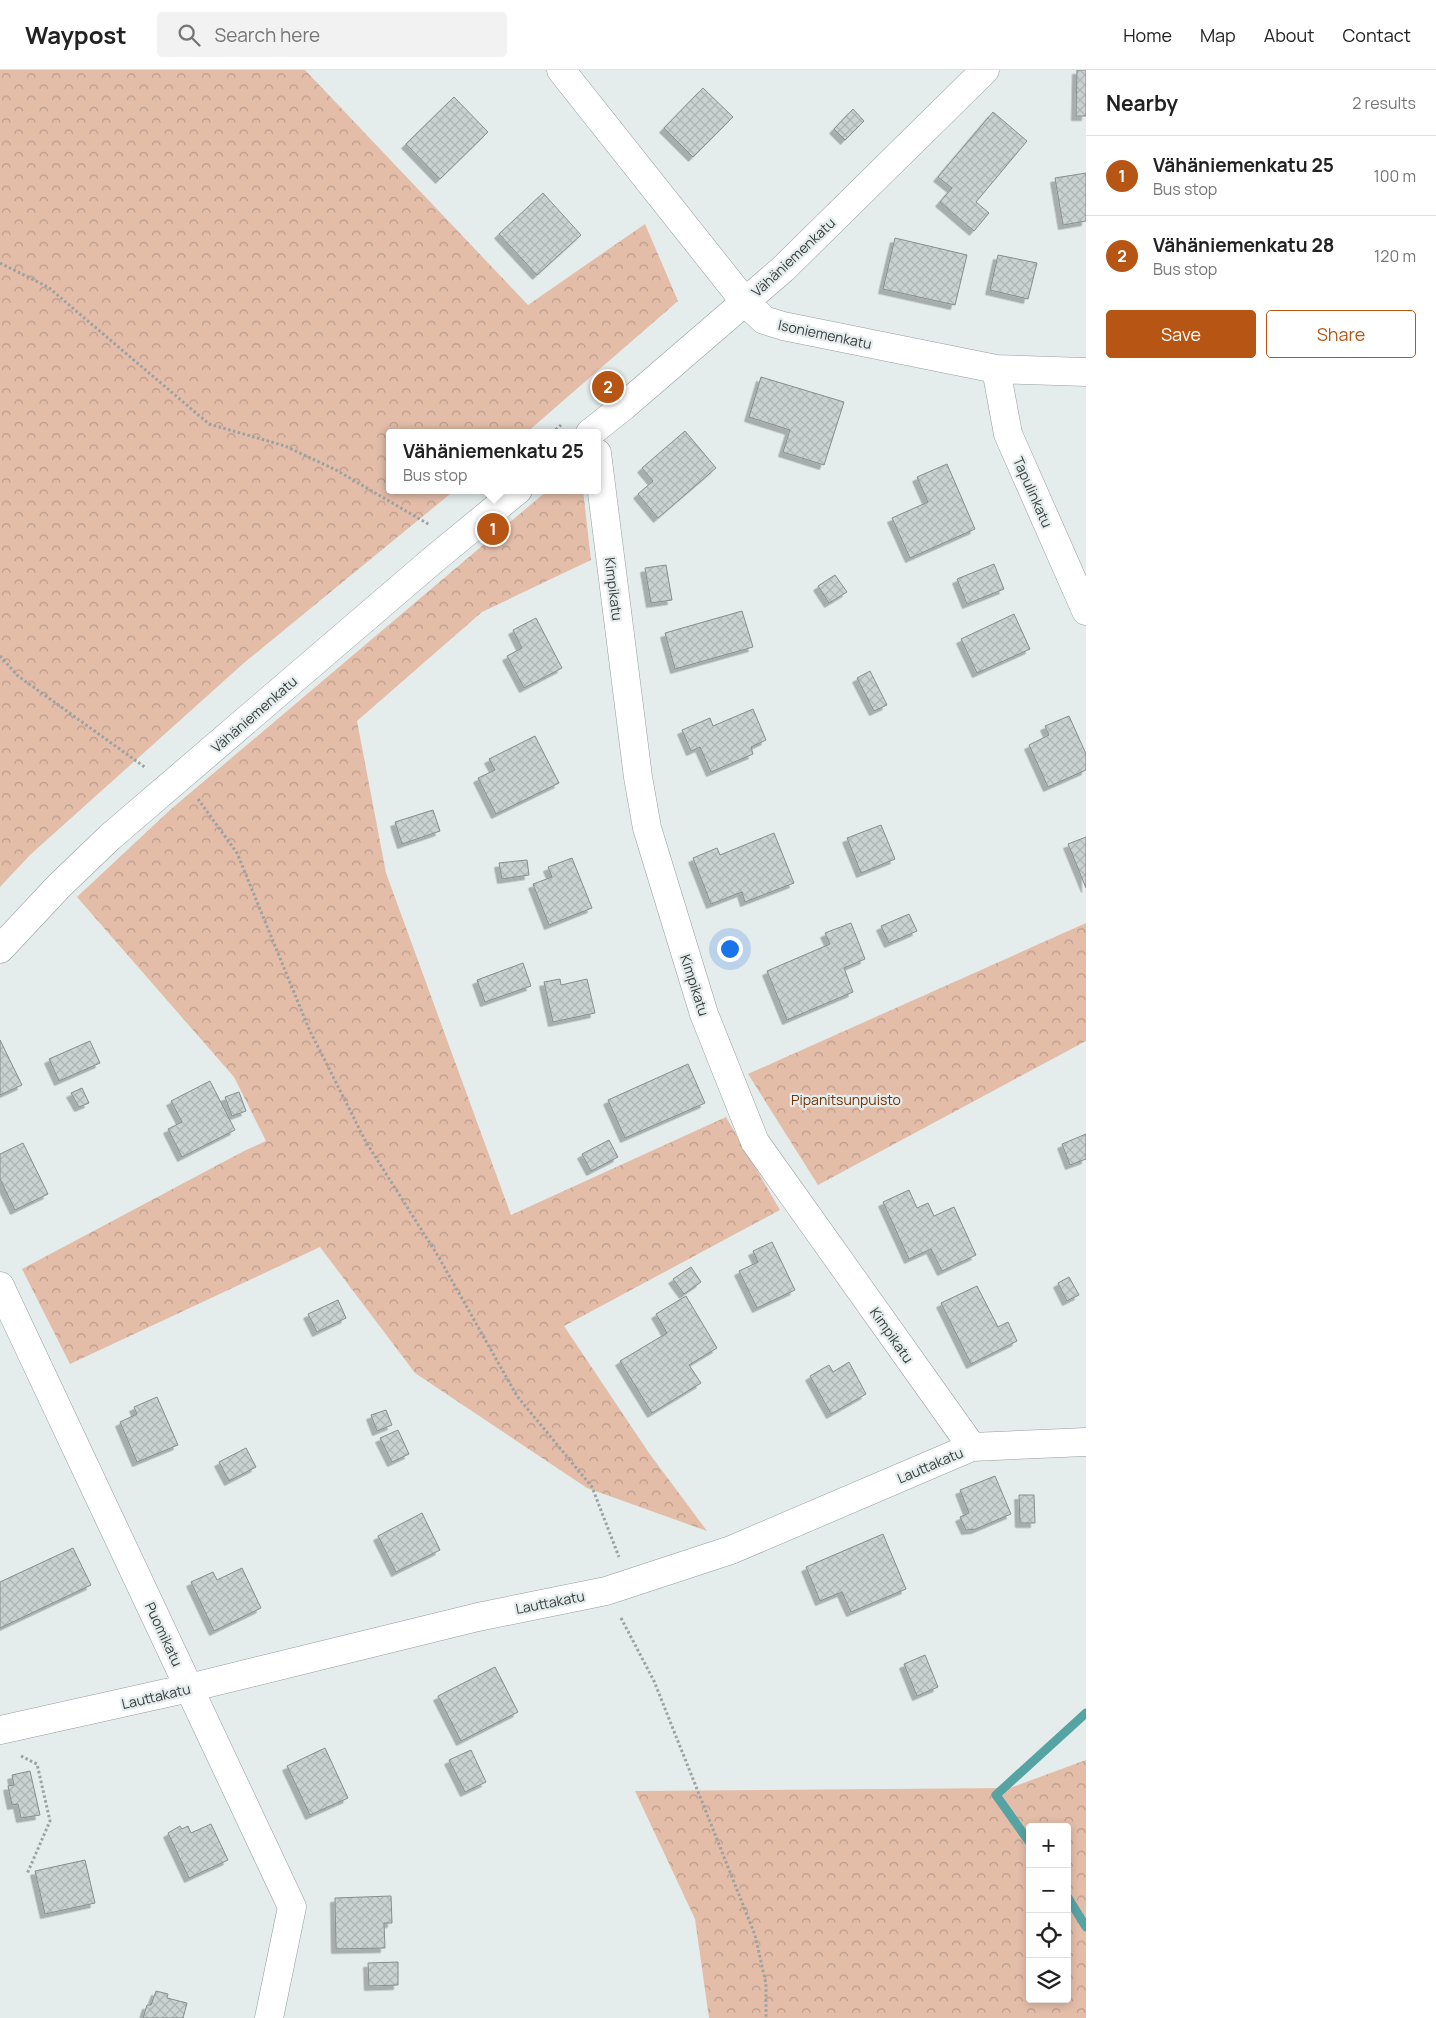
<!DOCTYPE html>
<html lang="en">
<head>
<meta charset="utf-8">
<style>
	:root { --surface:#fff; --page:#f2f2f2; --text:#222; --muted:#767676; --line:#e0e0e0; --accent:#b75614 }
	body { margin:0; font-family:Manrope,sans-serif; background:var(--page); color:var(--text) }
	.controls { position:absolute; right:15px; bottom:15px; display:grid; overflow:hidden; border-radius:5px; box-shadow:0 2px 8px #0003 }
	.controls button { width:45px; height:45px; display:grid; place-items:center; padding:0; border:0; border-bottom:1px solid var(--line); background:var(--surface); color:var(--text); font:25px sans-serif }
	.you { position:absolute; left:729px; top:878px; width:18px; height:18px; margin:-12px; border:4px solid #fff; border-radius:50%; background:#1a73e8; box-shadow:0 0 0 8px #1a73e833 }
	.badge { display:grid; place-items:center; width:32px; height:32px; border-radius:50%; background:var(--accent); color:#fff; font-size:16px; font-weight:700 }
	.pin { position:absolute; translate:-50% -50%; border:2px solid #fff; box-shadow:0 1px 5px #0006 }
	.popup { position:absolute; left:386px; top:359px; width:215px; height:65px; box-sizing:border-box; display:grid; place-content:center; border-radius:5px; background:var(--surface); filter:drop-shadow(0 1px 4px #0005); font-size:16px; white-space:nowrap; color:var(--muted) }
	.popup b { font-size:19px; color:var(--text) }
	.popup::after { content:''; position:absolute; left:50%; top:100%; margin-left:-10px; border:10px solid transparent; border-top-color:var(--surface) }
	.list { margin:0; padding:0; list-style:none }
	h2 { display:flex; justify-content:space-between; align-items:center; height:65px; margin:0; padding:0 20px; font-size:21px }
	h2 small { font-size:16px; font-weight:400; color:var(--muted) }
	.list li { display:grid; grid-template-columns:32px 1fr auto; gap:15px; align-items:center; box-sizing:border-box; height:80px; padding:0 20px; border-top:1px solid var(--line) }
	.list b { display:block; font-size:19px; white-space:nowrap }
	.list p { margin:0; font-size:16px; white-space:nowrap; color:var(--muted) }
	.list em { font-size:16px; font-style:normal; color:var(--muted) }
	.actions { display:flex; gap:10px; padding:15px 20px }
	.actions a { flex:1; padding:11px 0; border:1px solid var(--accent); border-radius:5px; text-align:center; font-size:18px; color:var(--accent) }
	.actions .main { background:var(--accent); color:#fff }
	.icon { flex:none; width:28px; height:28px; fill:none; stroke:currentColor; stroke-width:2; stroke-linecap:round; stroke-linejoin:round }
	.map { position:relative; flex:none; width:1086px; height:1948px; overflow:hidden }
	header { display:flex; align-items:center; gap:30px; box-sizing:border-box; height:70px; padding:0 25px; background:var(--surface); border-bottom:1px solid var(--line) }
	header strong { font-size:24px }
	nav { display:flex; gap:28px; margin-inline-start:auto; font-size:18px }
	.search { width:350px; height:45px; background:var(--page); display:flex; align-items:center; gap:12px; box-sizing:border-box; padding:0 18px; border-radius:5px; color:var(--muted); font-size:19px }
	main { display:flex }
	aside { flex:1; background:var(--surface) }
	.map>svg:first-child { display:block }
</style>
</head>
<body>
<header>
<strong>Waypost</strong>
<div class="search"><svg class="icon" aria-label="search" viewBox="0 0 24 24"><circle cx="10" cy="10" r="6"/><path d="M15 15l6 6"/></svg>Search here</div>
<nav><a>Home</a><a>Map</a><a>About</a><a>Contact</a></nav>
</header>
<main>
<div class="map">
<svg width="1086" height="1948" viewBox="0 0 1086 1948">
	<defs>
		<pattern id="forest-crowns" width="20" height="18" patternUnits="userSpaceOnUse" patternTransform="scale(1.25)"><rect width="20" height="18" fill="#e4bda9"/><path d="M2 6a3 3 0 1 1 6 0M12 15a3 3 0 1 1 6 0" fill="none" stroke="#ba9b8b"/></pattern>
		<pattern id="building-cross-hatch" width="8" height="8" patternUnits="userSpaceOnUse" patternTransform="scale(1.25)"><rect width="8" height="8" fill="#c9d1d1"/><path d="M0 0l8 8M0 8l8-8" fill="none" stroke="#adb4b4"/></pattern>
		<filter id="shadow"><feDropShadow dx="-4.5" dy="4.5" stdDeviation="0" flood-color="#0004"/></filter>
	</defs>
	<rect width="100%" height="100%" fill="#e4ecec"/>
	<path fill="url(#forest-crowns)" fill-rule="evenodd" d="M0,0H305L528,235L645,154L678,231L526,363H389V420H455L245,592L30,785L0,817Z
		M548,420H583L591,490L482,542L357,651L386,803L511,1145L726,1047L780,1140L564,1256L649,1383L707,1461L587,1418L415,1303L320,1177L70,1294L22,1199L244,1081L266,1071L234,1007L77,827L170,740Z
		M1086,853V971L818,1115L748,1004Z
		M1086,1690V1948H709L695,1849L635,1721L1010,1718ZM1030,1757H1067V1929H1030Z"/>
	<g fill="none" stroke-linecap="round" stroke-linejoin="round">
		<path stroke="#56a3a4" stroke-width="9" d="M1030,1773L996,1725L1086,1643
			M1067,1826L1086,1857"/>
	</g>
	<path fill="url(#building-cross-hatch)" stroke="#868e8e" filter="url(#shadow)" d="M1077,0H1086V46H1076Z
		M703,18L733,47L693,87L664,58Z
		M454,27L488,62L440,109L406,74Z
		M853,39L864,51L845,70L834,59Z
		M993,42L1027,71L976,132L989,143L974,161L940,132L952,118L938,107Z
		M1086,103V151L1063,155L1055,108Z
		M543,123L581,165L537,205L499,164Z
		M895,168L967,185L955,235L883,219Z
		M998,185L1037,193L1028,229L990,220Z
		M761,307L844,332L824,395L783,382L790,360L749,347Z
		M685,361L716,398L658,448L638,424L653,411L642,398Z
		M947,394L975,459L910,488L892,448L928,432L917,407Z
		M994,494L1004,519L967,534L957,509Z
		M666,495L672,530L651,533L645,498Z
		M835,505L847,522L829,533L818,516Z
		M742,541L753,577L675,599L665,563Z
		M1014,544L1030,579L977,603L961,569Z
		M536,548L562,598L524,618L507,586L522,578L513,560Z
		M870,601L887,635L874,641L857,608Z
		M753,639L766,670L751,677L753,684L711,702L700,677L691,681L682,660L710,648L713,656Z
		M1069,646L1086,684V700L1048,717L1029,675L1049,665L1045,656Z
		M535,666L559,713L496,744L478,708L495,700L489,689Z
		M433,740L440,761L402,774L395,752Z
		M881,755L895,789L861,803L847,768Z
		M774,763L794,813L745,832L742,822L711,834L693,788L717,778L720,785Z
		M1086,767V818L1068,774Z
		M572,788L592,838L549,855L533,814L552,807L548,797Z
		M527,790L529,805L502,809L499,793Z
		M909,844L917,861L889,873L881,856Z
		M851,853L865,889L844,898L853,922L787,950L767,901L830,874L825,863Z
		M523,893L531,916L485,932L477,910Z
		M560,909L561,915L587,909L595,943L553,952L544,912Z
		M0,970L22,1015L0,1025Z
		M90,971L100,993L59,1011L49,989Z
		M688,994L705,1033L625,1068L608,1030Z
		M210,1011L235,1060L182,1087L168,1059L182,1052L171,1031Z
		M82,1018L89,1033L79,1037L71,1023Z
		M239,1022L246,1041L232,1046L225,1027Z
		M1086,1064V1089L1070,1095L1062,1074Z
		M609,1070L618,1087L591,1101L582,1084Z
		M23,1073L48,1124L15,1140L0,1109V1084Z
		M909,1120L917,1138L928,1133L934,1146L954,1137L976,1185L942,1201L931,1179L909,1189L883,1132Z
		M772,1172L795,1220L757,1238L739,1201L758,1192L753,1181Z
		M691,1197L701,1212L684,1224L673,1209Z
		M1069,1207L1079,1225L1067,1231L1058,1213Z
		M977,1216L998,1257L1008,1252L1017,1271L971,1294L941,1233Z
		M686,1226L717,1278L689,1295L701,1313L652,1343L620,1291L667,1263L656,1244Z
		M338,1230L346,1248L317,1262L308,1244Z
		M849,1292L866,1324L831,1344L810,1306L829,1295L833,1302Z
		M157,1327L178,1375L137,1392L120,1352L137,1344L134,1337Z
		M386,1340L392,1355L377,1361L371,1345Z
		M398,1360L409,1384L392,1392L380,1368Z
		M246,1378L256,1397L229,1411L219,1392Z
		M995,1406L1011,1444L976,1459L966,1460L960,1447L969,1443L960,1420Z
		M1019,1425H1034L1035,1453H1020Z
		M422,1443L440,1480L396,1502L378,1466Z
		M883,1464L906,1519L851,1542L842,1522L820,1531L806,1497Z
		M73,1478L91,1515L0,1558V1512Z
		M242,1498L261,1538L214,1561L191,1512L213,1502L217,1510Z
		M925,1585L938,1617L917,1626L904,1594Z
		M495,1597L518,1642L461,1671L438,1626Z
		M325,1678L348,1728L310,1745L287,1696Z
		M471,1680L486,1712L465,1722L449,1690Z
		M30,1701L40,1745L21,1748L18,1734L12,1735L8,1716L14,1715L12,1705Z
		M211,1754L228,1790L189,1808L168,1763L180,1756L182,1759L188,1756L191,1763Z
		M85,1790L95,1833L45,1844L35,1801Z
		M391,1826L392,1853H384L385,1878L336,1879L335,1828Z
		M398,1892V1915L369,1916L368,1893Z
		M156,1921L168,1924L167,1928L187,1933L183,1948H143L147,1935H151Z"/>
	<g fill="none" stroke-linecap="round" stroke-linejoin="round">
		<defs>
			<path id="minor" d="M561,0L745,232L764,250L783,256L996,299L1086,302
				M996,299L1008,364L1086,541
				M590,363L624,336L783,199L985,0
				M597,383L638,707L647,758L704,944L755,1072L972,1377
				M0,879L59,816L110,767L433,490L518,420
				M0,1216L292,1837L269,1948
				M0,1660L189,1618L478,1547L606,1521L731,1480L972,1377L1086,1372"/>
		</defs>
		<use href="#minor" stroke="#959d9d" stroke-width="29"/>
		<path stroke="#9ba2a2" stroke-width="3" stroke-dasharray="2.5 2.5" stroke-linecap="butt" d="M0,193L48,217L209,354L285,376L336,400L430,455
			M552,363L561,355
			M0,586L18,606L146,698
			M198,729L237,783L309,959L366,1072L438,1186L517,1326L592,1417L619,1487
			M621,1548L654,1611L755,1865L766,1914V1948
			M21,1686L37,1694L50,1751L27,1804"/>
		<use href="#minor" stroke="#fff" stroke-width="28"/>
	</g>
	<g text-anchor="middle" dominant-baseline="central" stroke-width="4.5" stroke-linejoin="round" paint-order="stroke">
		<g font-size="14" fill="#383c3c" stroke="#e4ecec">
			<text transform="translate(793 187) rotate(-43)">Vähäniemenkatu</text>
			<text transform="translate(825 264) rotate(12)">Isoniemenkatu</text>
			<text transform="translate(1033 422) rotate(66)">Tapulinkatu</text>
			<text transform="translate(614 519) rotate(83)">Kimpikatu</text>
			<text transform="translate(254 644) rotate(-41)">Vähäniemenkatu</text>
			<text transform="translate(695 915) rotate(72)">Kimpikatu</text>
			<text transform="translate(892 1265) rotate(55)">Kimpikatu</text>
			<text transform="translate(930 1395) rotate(-23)">Lauttakatu</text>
			<text transform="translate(550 1532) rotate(-11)">Lauttakatu</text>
			<text transform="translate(164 1564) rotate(65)">Puomikatu</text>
			<text transform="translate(156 1626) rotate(-13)">Lauttakatu</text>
		</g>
		<g font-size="14" fill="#743202" stroke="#e4ecec">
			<text x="846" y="1029">Pipanitsunpuisto</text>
		</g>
	</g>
</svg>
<div class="controls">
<button>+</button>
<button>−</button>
<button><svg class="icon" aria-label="locate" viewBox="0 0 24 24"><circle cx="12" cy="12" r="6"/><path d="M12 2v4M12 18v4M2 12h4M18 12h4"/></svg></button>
<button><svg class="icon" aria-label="layers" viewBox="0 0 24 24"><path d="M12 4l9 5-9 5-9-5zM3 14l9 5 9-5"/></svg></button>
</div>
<div class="you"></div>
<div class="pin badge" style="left:493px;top:459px">1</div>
<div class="popup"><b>Vähäniemenkatu 25</b>Bus stop</div>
<div class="pin badge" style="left:608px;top:317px">2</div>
</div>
<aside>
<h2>Nearby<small>2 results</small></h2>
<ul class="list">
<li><span class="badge">1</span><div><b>Vähäniemenkatu 25</b><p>Bus stop</p></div><em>100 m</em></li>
<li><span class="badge">2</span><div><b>Vähäniemenkatu 28</b><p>Bus stop</p></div><em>120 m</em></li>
</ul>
<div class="actions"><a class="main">Save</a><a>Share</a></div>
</aside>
</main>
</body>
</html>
